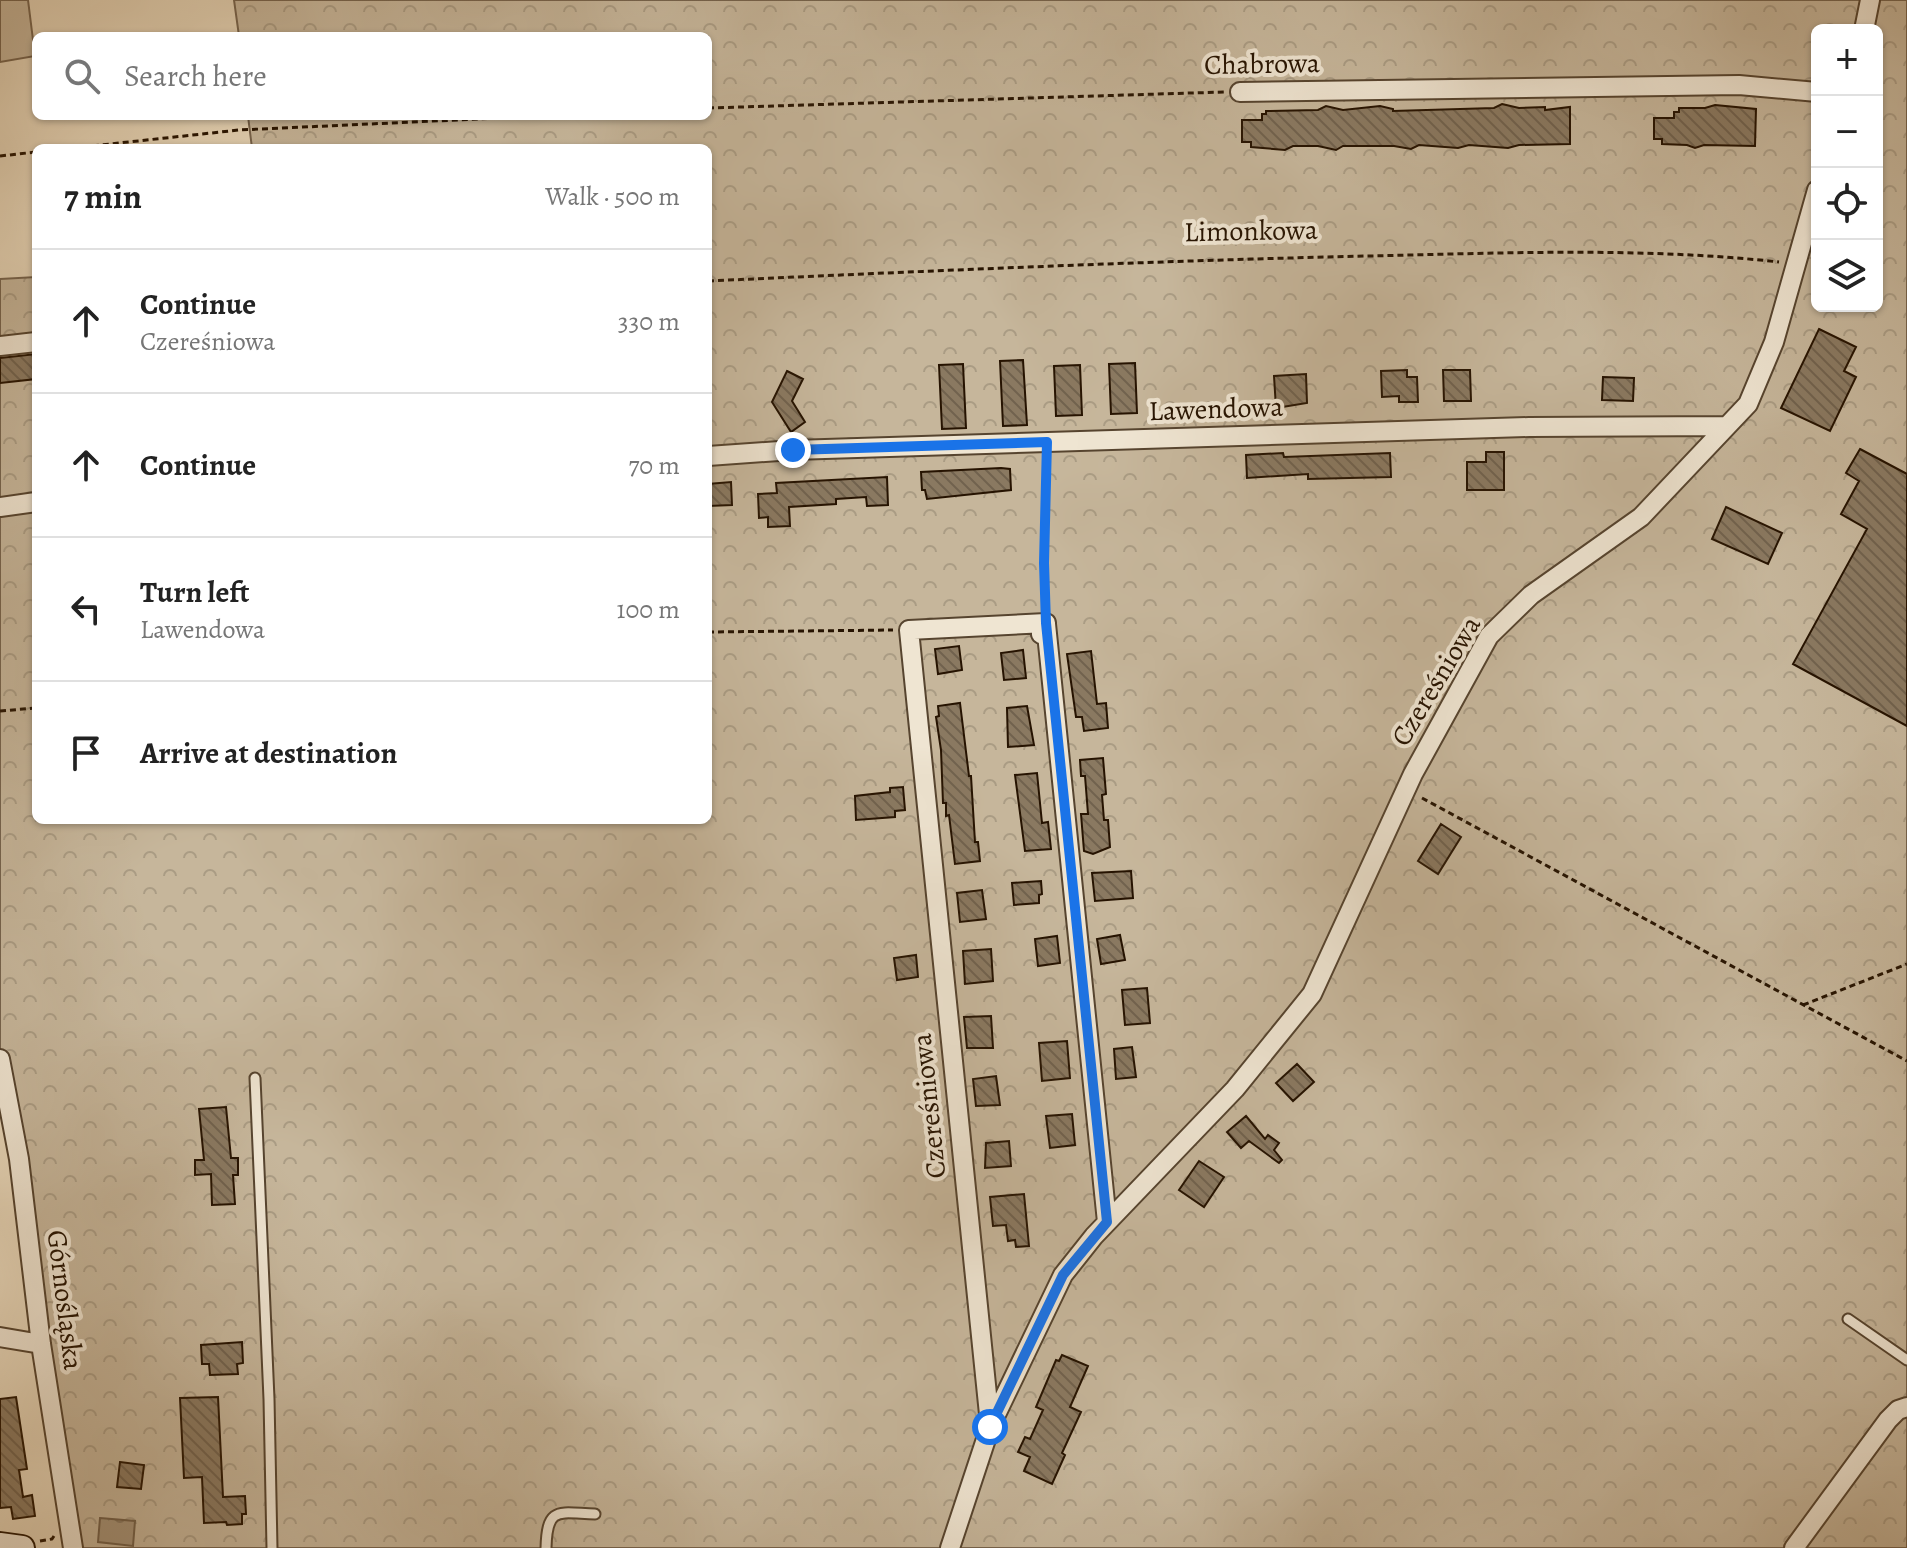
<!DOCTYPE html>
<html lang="en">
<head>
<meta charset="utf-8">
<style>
	:root { --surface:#fff; --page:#f2f2f2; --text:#222; --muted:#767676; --line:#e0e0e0 }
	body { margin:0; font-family:Alegreya,serif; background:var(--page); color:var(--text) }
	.controls { position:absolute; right:24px; top:24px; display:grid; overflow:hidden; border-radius:12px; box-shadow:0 2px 6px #0004 }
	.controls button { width:72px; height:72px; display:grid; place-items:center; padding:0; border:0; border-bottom:2px solid var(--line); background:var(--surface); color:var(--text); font:40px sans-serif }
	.stop { position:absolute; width:24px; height:24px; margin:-18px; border:6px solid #1a73e8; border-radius:50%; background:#fff }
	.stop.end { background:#1a73e8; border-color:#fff; box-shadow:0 2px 8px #0008 }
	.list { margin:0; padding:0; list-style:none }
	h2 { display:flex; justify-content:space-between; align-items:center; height:104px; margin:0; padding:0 32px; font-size:34px }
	h2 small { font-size:26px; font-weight:400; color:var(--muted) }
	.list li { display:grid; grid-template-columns:52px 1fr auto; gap:24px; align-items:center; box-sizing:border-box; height:144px; padding:0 32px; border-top:2px solid var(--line) }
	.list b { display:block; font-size:30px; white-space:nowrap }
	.list p { margin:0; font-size:26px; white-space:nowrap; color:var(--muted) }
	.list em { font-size:26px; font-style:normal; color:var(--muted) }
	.icon { flex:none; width:44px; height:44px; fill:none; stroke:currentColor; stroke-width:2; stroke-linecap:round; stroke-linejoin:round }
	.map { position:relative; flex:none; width:1907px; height:1548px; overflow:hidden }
	.search { position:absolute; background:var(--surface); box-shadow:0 2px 6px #0004; left:32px; top:32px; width:680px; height:88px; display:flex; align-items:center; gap:20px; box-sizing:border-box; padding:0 28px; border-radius:12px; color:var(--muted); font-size:30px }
	.panel { position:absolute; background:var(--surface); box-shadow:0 2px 6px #0004; left:32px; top:144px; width:680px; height:680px; border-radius:12px }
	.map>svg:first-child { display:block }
</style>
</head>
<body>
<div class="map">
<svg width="1907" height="1548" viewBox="0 0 1907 1548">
	<defs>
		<pattern id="park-crowns" width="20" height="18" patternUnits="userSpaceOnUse" patternTransform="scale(2)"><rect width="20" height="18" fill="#c6b69b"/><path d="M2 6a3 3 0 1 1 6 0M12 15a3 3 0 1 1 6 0" fill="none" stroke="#aa9c84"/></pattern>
		<pattern id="water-ripples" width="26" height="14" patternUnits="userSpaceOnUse" patternTransform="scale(2)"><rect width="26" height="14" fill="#a5947b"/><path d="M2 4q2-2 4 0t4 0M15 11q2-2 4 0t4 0" fill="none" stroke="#867862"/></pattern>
		<pattern id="building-back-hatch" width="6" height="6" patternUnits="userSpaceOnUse" patternTransform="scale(2)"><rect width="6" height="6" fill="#8a7961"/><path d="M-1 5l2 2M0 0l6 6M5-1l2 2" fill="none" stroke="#71624e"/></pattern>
	</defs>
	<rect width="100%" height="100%" fill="#e7d7ba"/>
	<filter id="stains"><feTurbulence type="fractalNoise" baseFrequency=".0025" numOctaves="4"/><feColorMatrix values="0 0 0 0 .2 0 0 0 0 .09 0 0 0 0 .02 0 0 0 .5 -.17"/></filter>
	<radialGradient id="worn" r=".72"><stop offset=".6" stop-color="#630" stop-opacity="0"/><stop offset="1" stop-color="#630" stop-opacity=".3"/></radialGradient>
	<path fill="#c6b69b" stroke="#76644e" stroke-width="2" d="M0,0H28L35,56L0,62Z"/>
	<path fill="url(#park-crowns)" stroke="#76644e" stroke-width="2" fill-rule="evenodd" d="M234,0H1907V1548H80L0,1081V279L36,277V820H708V148H252L248,116H708V36H239ZM1817,30H1877V306H1817Z"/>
	<path fill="url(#water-ripples)" stroke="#72604a" stroke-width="2" d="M100,1518L135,1521L133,1546L98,1542Z"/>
	<path fill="url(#building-back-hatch)" stroke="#261301" stroke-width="2" d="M1502,104L1519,108L1545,107V110L1570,107V144L1519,145L1508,148L1469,145L1458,148L1419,145L1411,149L1394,146H1343L1336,150L1318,146H1293L1285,150L1251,147V142H1242V120H1262V114H1266V111L1318,110L1326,106L1343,110L1380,106L1393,109V111L1494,108Z
		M1715,105L1756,109L1755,146L1704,145L1695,148L1687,145L1662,144V139H1654V118H1674V112H1679V108H1705Z
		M1819,329L1856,347L1844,371L1856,377L1830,431L1781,408Z
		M36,354V379L0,383V358Z
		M1023,360L1027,425L1003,426L1000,361Z
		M1135,363L1137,413L1111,414L1109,364Z
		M963,364L966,428L942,429L939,365Z
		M1080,365L1082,415L1056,416L1054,366Z
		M1407,370V377H1417L1418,402H1399V396L1382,397L1381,371Z
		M1443,370H1470L1471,401H1444Z
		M787,371L803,379L792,401L805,422L791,432L772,402Z
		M1306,374L1307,403L1276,408L1274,376Z
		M1603,377L1634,378L1633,401L1602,400Z
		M1860,449L1907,474V726L1793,664L1867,529L1841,514L1859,481L1846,473Z
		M1486,452H1504V490H1467V462H1486Z
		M1283,453L1284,457L1390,453L1391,477L1308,479V474L1247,478L1246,455Z
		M1001,468L1010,469L1011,490L927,499L925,490H922L921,472Z
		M887,477L888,505L867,506L866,497L836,499V504L789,507L790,526L768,527V517L759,518L758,494L777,493L776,483Z
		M731,482L732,505L708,506V484Z
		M1726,507L1782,533L1768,564L1712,539Z
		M959,646L962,670L938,674L935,649Z
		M1023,650L1026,678L1004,680L1001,653Z
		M1091,651L1097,704L1106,703L1108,728L1084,731L1082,717H1076L1067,654Z
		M960,703L969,776H971L975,842H978L980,861L955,864L949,815L946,816V803H943L941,750L936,717L939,716L938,706Z
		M1027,706L1034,745L1008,747L1007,708Z
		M1103,758L1106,794L1102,795L1104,820H1108L1110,847L1093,854L1084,851L1081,814H1088L1085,776H1081L1080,760Z
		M1037,773L1042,823L1048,822L1051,849L1025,851L1015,775Z
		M903,787L905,810L895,811V817L856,820L855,796L890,792V788Z
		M1441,824L1461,837L1438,874L1418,861Z
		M1131,871L1133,898L1095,901L1092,873Z
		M1041,881L1042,894L1039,895V903L1014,905L1012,883Z
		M982,890L986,919L960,922L957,893Z
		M1120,935L1125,960L1101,964L1097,939Z
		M1057,936L1060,963L1038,966L1035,939Z
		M991,949L993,981L965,984L963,951Z
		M916,955L918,977L897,980L894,958Z
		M1147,988L1150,1023L1125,1025L1122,990Z
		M991,1016L993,1048H967L964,1017Z
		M1067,1041L1070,1078L1042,1081L1039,1043Z
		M1132,1047L1136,1077L1116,1079L1114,1049Z
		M1297,1064L1314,1082L1293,1101L1276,1083Z
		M996,1076L1000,1105L976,1106L973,1079Z
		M226,1107L231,1158H238V1175H233L235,1204L212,1205L211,1174L195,1175V1160H204L199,1109Z
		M1072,1114L1075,1145L1050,1148L1046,1116Z
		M1246,1116L1265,1139L1268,1135L1279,1143L1274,1150L1282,1160L1279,1163L1249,1141L1241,1148L1227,1132Z
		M1009,1141L1011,1166L985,1168L986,1143Z
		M1199,1161L1224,1177L1204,1207L1179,1190Z
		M1024,1194L1029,1246L1016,1247L1015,1240L1008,1241L1006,1225L993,1226L990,1197Z
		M242,1342L243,1363L237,1364L238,1374L210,1375L209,1364H202L201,1345Z
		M1062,1355L1088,1366L1070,1407L1081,1412L1062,1453L1065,1455L1052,1484L1024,1471L1030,1457L1018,1452L1025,1437L1030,1439L1043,1410L1036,1407L1056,1360L1059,1361Z
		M16,1397L27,1469L19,1470L23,1497L32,1495L35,1516L13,1519L11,1507L0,1508V1399Z
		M218,1397L223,1497L245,1496L246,1514H242V1524L227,1525L226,1522L204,1523L202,1477L184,1478L180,1398Z
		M120,1462L144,1465L141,1489L117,1487Z"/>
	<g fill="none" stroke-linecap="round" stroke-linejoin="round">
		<defs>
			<path id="lane" d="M255,1078L269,1399L272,1548
				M1848,1319L1907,1360
				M546,1548C547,1505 559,1513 595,1514"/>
			<path id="street" d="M1864,30L1870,0
				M1240,92L1739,85L1817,92
				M0,346L36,342
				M708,456L793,450L1529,427L1727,426
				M0,507L36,502
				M1046,624L1107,1222
				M0,1059L19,1159L41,1344L73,1548
				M0,1337L41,1344
				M990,1424L909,630L1046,623L1041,634
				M950,1548L990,1427L1063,1275L1094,1236L1235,1089L1312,994L1413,774L1489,636L1531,595L1641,517L1748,404L1774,342L1817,190
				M1794,1548L1888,1420L1898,1410L1907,1407"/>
			<path id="secondary" d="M0,1545L22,1548"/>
		</defs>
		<use href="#lane" stroke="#56442f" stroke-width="13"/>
		<use href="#street" stroke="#56442f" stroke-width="22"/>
		<use href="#secondary" stroke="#261301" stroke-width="28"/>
		<path stroke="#261301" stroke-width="3" stroke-dasharray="6 4" stroke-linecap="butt" d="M708,108L1224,92
			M73,148L239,130L543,116
			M0,156L36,152
			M708,281C928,271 1148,261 1368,256C1504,253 1643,247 1779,262
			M1045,606L1047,458
			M708,632L893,630
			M0,711L36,708
			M1422,798L1907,1061
			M1803,1005L1907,964
			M40,1541L52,1539L54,1536"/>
		<use href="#lane" stroke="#efe5d2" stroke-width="9"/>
		<use href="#street" stroke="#efe5d2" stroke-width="18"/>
		<use href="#secondary" stroke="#efe5d2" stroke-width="24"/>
	</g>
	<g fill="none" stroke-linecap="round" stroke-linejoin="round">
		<path stroke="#1a73e8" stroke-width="10" d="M793,450L1047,442L1044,563L1046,623L1107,1222L1063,1275L990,1427"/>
	</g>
	<g text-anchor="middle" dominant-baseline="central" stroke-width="8" stroke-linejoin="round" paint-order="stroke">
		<g font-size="28" fill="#261301" stroke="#efe5d2">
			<text transform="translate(1262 64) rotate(-1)">Chabrowa</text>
			<text transform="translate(1251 231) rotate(-1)">Limonkowa</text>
			<text transform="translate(1216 409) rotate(-2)">Lawendowa</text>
			<text transform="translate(1436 681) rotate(-59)">Czereśniowa</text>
			<text transform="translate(929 1106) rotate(-96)">Czereśniowa</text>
			<text transform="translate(65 1300) rotate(83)">Górnośląska</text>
		</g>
	</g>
	<rect width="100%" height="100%" filter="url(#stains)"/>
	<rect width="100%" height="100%" fill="url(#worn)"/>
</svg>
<div class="controls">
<button>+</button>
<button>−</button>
<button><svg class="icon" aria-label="locate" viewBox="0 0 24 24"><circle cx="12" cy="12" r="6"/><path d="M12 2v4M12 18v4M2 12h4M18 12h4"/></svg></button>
<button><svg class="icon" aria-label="layers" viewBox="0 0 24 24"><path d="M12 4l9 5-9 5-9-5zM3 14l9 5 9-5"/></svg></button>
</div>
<div class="stop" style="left:990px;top:1427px"></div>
<div class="stop end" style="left:793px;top:450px"></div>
<div class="search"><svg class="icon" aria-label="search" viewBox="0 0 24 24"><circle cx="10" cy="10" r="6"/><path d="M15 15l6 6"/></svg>Search here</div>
<section class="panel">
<h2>7 min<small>Walk · 500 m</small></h2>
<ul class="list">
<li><svg class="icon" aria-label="ahead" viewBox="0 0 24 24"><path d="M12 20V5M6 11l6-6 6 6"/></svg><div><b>Continue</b><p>Czereśniowa</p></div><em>330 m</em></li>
<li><svg class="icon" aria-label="ahead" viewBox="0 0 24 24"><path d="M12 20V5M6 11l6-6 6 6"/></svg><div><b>Continue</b></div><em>70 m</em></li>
<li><svg class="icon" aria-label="left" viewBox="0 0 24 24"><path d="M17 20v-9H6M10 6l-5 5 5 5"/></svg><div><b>Turn left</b><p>Lawendowa</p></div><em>100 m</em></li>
<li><svg class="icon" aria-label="arrive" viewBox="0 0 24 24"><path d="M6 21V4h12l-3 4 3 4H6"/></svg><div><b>Arrive at destination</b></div></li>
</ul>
</section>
</div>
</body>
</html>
